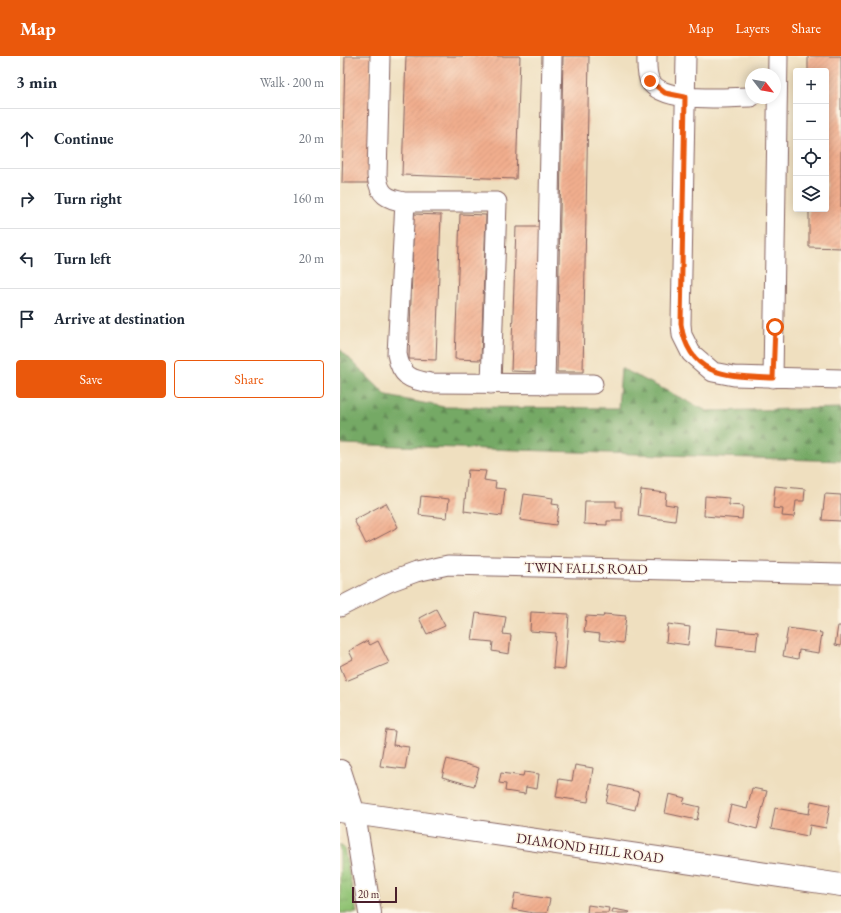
<!DOCTYPE html>
<html lang="en">
<head>
<meta charset="utf-8">
<style>
	:root { --surface:#fff; --page:#f2f2f3; --text:#1f2937; --muted:#747a83; --line:#e0e1e3; --accent:#ea580c }
	body { margin:0; font-family:"EB Garamond",serif; background:var(--page); color:var(--text) }
	.controls { position:absolute; right:12px; top:12px; display:grid; overflow:hidden; border-radius:4px; box-shadow:0 2px 10px #0003 }
	.controls button { width:36px; height:36px; display:grid; place-items:center; padding:0; border:0; border-bottom:1px solid var(--line); background:var(--surface); color:var(--text); font:20px sans-serif }
	.compass { position:absolute; left:405px; top:12px; width:36px; height:36px; border-radius:50%; background:var(--surface); box-shadow:0 2px 10px #0003; rotate:121deg }
	.scale { position:absolute; left:12px; bottom:10px; width:45px; box-sizing:border-box; padding-left:4px; border:2px solid #4a1f2b; border-top:0; font-size:11px; line-height:14px; white-space:nowrap; color:#4a1f2b; -webkit-text-stroke:3px #fcf5e5; paint-order:stroke }
	.stop { position:absolute; width:12px; height:12px; margin:-9px; border:3px solid #ea580c; border-radius:50%; background:#fff }
	.stop.end { background:#ea580c; border-color:#fff; box-shadow:0 1px 4px #0008 }
	.list { margin:0; padding:0; list-style:none }
	h2 { display:flex; justify-content:space-between; align-items:center; height:52px; margin:0; padding:0 16px; font-size:17px }
	h2 small { font-size:13px; font-weight:400; color:var(--muted) }
	.list li { display:grid; grid-template-columns:26px 1fr auto; gap:12px; align-items:center; box-sizing:border-box; height:60px; padding:0 16px; border-top:1px solid var(--line) }
	.list b { display:block; font-size:15px; white-space:nowrap }
	.list em { font-size:13px; font-style:normal; color:var(--muted) }
	.actions { display:flex; gap:8px; padding:12px 16px }
	.actions a { flex:1; padding:9px 0; border:1px solid var(--accent); border-radius:4px; text-align:center; font-size:14px; color:var(--accent) }
	.actions .main { background:var(--accent); color:#fff }
	.icon { flex:none; width:22px; height:22px; fill:none; stroke:currentColor; stroke-width:2; stroke-linecap:round; stroke-linejoin:round }
	.map { position:relative; flex:none; width:501px; height:857px; overflow:hidden }
	header { display:flex; align-items:center; gap:24px; box-sizing:border-box; height:56px; padding:0 20px; background:var(--accent); color:#fff }
	header strong { font-size:19px }
	nav { display:flex; gap:22px; margin-inline-start:auto; font-size:14px }
	main { display:flex }
	aside { flex:1; background:var(--surface) }
	.map>svg:first-child { display:block }
</style>
</head>
<body>
<header>
<strong>Map</strong>
<nav><a>Map</a><a>Layers</a><a>Share</a></nav>
</header>
<main>
<aside>
<h2>3 min<small>Walk · 200 m</small></h2>
<ul class="list">
<li><svg class="icon" aria-label="ahead" viewBox="0 0 24 24"><path d="M12 20V5M6 11l6-6 6 6"/></svg><div><b>Continue</b></div><em>20 m</em></li>
<li><svg class="icon" aria-label="right" viewBox="0 0 24 24"><path d="M7 20v-9h11M14 6l5 5-5 5"/></svg><div><b>Turn right</b></div><em>160 m</em></li>
<li><svg class="icon" aria-label="left" viewBox="0 0 24 24"><path d="M17 20v-9H6M10 6l-5 5 5 5"/></svg><div><b>Turn left</b></div><em>20 m</em></li>
<li><svg class="icon" aria-label="arrive" viewBox="0 0 24 24"><path d="M6 21V4h12l-3 4 3 4H6"/></svg><div><b>Arrive at destination</b></div></li>
</ul>
<div class="actions"><a class="main">Save</a><a>Share</a></div>
</aside>
<div class="map">
<svg width="501" height="857" viewBox="0 0 501 857">
	<defs>
		<pattern id="forest-firs" width="22" height="20" patternUnits="userSpaceOnUse"><rect width="22" height="20" fill="#74a965"/><path d="M5 1l3.5 6h-7zM16 11l3.5 6h-7z" fill="#618953"/></pattern>
		<pattern id="park-tufts" width="24" height="20" patternUnits="userSpaceOnUse"><rect width="24" height="20" fill="#90c373"/><path d="M3 7l-1-3M5 7V3M7 7l1-3M15 17l-1-3M17 17v-4M19 17l1-3" fill="none" stroke="#789e5f"/></pattern>
		<pattern id="building-hatch" width="6" height="6" patternUnits="userSpaceOnUse"><rect width="6" height="6" fill="#f1ae8e"/><path d="M-1 1l2-2M0 6l6-6M5 7l2-2" fill="none" stroke="#d0957b"/></pattern>
	</defs>
	<rect width="100%" height="100%" fill="#fcf5e5"/>
	<filter id="ink" filterUnits="userSpaceOnUse"><feTurbulence type="fractalNoise" baseFrequency=".025" numOctaves="2"/><feDisplacementMap in="SourceGraphic" scale="8" xChannelSelector="R" yChannelSelector="G"/><feConvolveMatrix kernelMatrix="1 2 1 2 8 2 1 2 1" color-interpolation-filters="sRGB"/></filter>
	<filter id="wash" filterUnits="userSpaceOnUse"><feTurbulence type="fractalNoise" baseFrequency=".012" numOctaves="4" result="noise"/><feDisplacementMap in="SourceGraphic" scale="16" xChannelSelector="R" yChannelSelector="G"/><feGaussianBlur stdDeviation="0.9" result="paint"/><feColorMatrix in="noise" values="0 0 0 0 0 0 0 0 0 0 0 0 0 0 0 0 0 1.4 0 .05"/><feComposite in="paint" operator="in"/></filter>
	<g filter="url(#wash)">
		<rect width="100%" height="100%" fill="#efdfbf"/>
		<path fill="url(#forest-firs)" stroke="#5f6448" d="M0,293L47,340L104,351L278,352L281,312L367,355L501,352V405L0,388Z"/>
		<path fill="url(#park-tufts)" stroke="#6d714f" d="M0,788L4,792L17,857H0Z"/>
		<g id="blocks">
			<path fill="url(#building-hatch)" d="M5,0H31L28,127H2Z
				M66,0H180L176,123L62,119Z
				M223,0H249L243,316H217Z
				M468,0H501V192L469,191V153H486V15H468Z
				M74,158L101,159L96,304L69,303Z
				M120,158L146,159L141,304L115,303Z
				M176,171H202L197,316L171,315Z
				M128,414L146,415L144,424L156,426L155,432L165,433L162,460L124,455Z
				M435,430L465,433L464,445H456L454,461L442,460L443,453L433,452Z
				M301,434L326,437L325,448L337,450L335,465L298,460Z
				M184,438L213,442L212,448L219,449L216,469L180,464Z
				M485,438L501,439V465L482,464Z
				M81,440L109,443L107,462L79,459Z
				M365,440L389,442V449L403,450L402,463L364,460Z
				M245,445H276V451H282V465H267V469L244,468Z
				M46,447L58,471L26,488L14,464Z
				M96,553L105,570L87,578L79,562Z
				M191,556L229,558L225,613L213,612L216,577L190,575Z
				M136,557L166,561L163,578L171,579L169,598L152,595L153,586L132,584Z
				M264,558L286,560L283,587L259,584L260,578L244,576L246,560L263,561Z
				M328,568L350,571L348,589L326,586Z
				M498,570H501V590L495,589Z
				M377,572L418,576L416,594L375,590Z
				M448,572L482,577L479,597L459,594L458,603L443,600Z
				M27,585L30,589L38,585L49,607L6,625L0,610L13,603L9,595Z
				M46,674L55,675L53,689L69,691L65,713L40,710Z
				M107,703L139,712L134,730L102,721Z
				M235,709L253,712L248,746L216,741L219,723L232,725Z
				M184,716L199,718L197,733L186,731L185,738L165,735L166,728L159,727L161,717L183,720Z
				M270,729L299,736L295,754L266,747Z
				M412,732L427,735L417,773L387,765L391,749L407,753Z
				M329,738L345,742L343,747L360,751L357,764L325,757Z
				M471,745L490,749L486,772L470,769L468,780L431,773L435,752L469,758Z
				M175,837L210,843L207,857H193L172,853Z
				M248,849L269,852L268,857H247Z
				M273,853L290,856L289,857H272Z"/>
		</g>
	</g>
	<g filter="url(#ink)">
		<use href="#blocks" fill-opacity="0" stroke="#84625f" stroke-width="1"/>
		<g fill="none" stroke-linecap="round" stroke-linejoin="round">
			<defs>
				<path id="minor" d="M40,0L37,120C39,139 47,143 65,146H157L151,328
					M307,0C307,8 306,17 310,25C323,48 387,41 411,41
					M346,0L341,268L342,279L351,297L373,316L394,320L501,323
					M65,146L57,298C61,320 70,324 91,327L253,328
					M433,322L438,0
					M205,329L212,0
					M0,551L49,526L76,516L108,509L501,518"/>
				<path id="major" d="M0,715L14,758L30,857
					M0,755L501,829"/>
			</defs>
			<use href="#minor" stroke="#84625f" stroke-width="21"/>
			<use href="#major" stroke="#84625f" stroke-width="24"/>
			<use href="#minor" stroke="#fff" stroke-width="19"/>
			<use href="#major" stroke="#fff" stroke-width="22"/>
		</g>
	</g>
	<g fill="none" stroke-linecap="round" stroke-linejoin="round" filter="url(#ink)">
		<path stroke="#ea580c" stroke-width="5" d="M310,25L325,37L345,41L341,268C349,322 389,320 433,322L435,271"/>
	</g>
	<g text-anchor="middle" dominant-baseline="central" stroke-width="3" stroke-linejoin="round" paint-order="stroke">
		<g font-size="14" fill="#4a1f2b" stroke="#fcf5e5">
			<text transform="translate(246 512) rotate(1)">TWIN FALLS ROAD</text>
			<text transform="translate(250 792) rotate(8)">DIAMOND HILL ROAD</text>
		</g>
	</g>
</svg>
<div class="controls">
<button>+</button>
<button>−</button>
<button><svg class="icon" aria-label="locate" viewBox="0 0 24 24"><circle cx="12" cy="12" r="6"/><path d="M12 2v4M12 18v4M2 12h4M18 12h4"/></svg></button>
<button><svg class="icon" aria-label="layers" viewBox="0 0 24 24"><path d="M12 4l9 5-9 5-9-5zM3 14l9 5 9-5"/></svg></button>
</div>
<svg class="compass" viewBox="-18 -18 36 36"><path d="M0-13l5 13h-10z" fill="#e53935"/><path d="M0 13l5-13h-10z" fill="#747a83"/></svg>
<div class="scale">20 m</div>
<div class="stop" style="left:435px;top:271px"></div>
<div class="stop end" style="left:310px;top:25px"></div>
</div>
</main>
</body>
</html>
